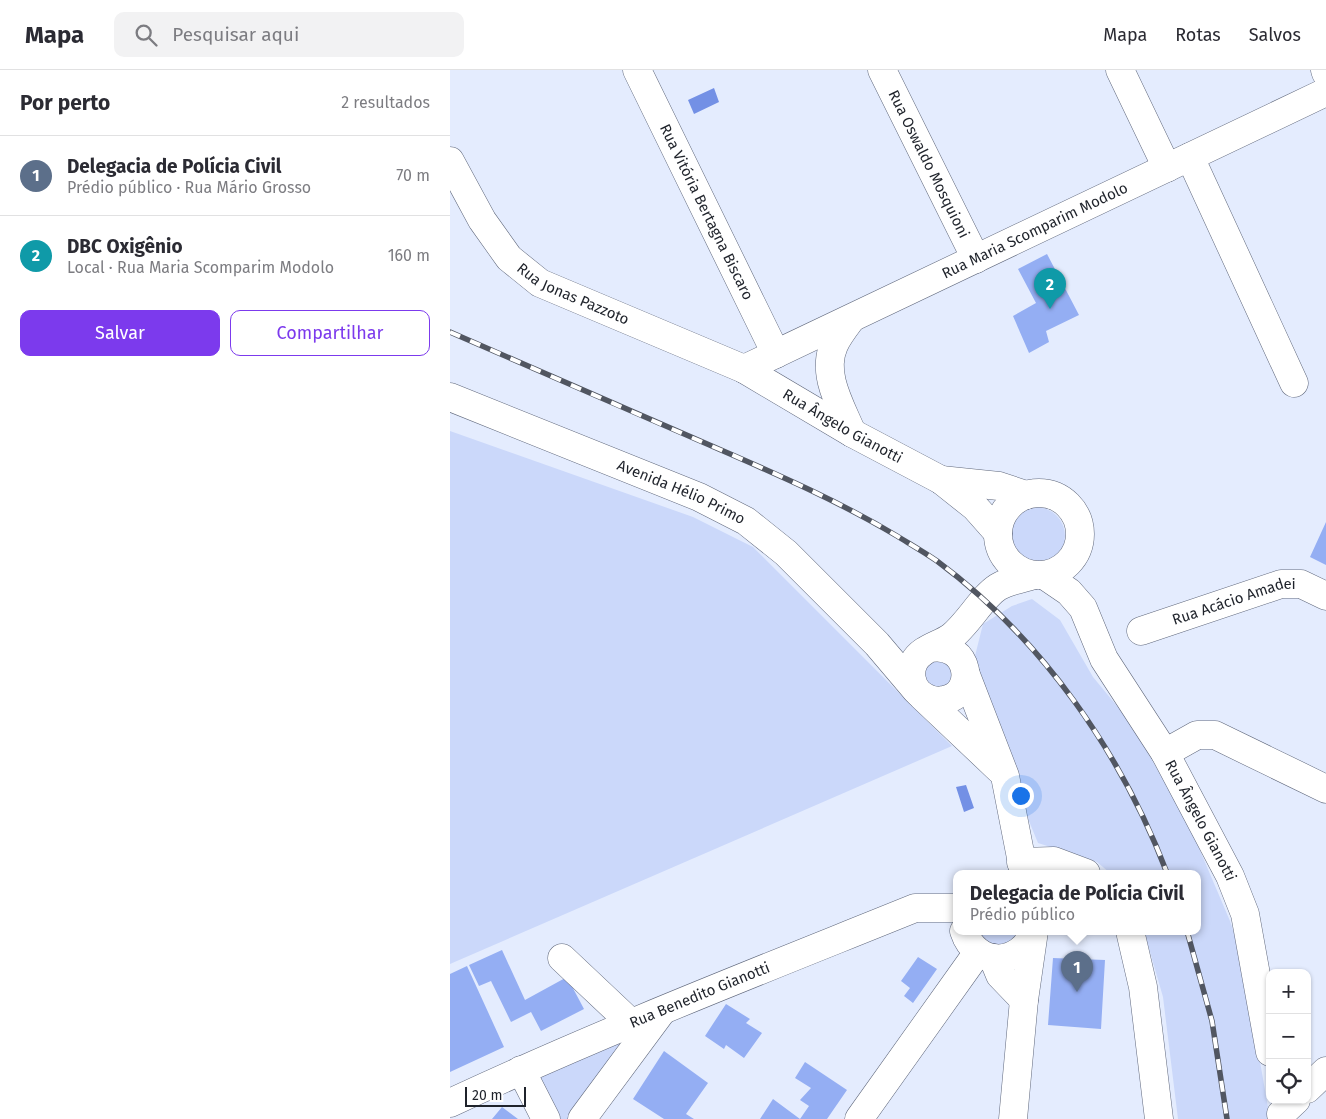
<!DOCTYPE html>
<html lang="pt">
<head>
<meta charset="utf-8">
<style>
	:root { --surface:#fff; --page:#f2f2f3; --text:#2b2b33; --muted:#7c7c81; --line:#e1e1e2; --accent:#7c3aed }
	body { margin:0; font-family:"Fira Sans",sans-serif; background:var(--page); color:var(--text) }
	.controls { position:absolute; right:15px; bottom:15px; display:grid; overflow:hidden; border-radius:10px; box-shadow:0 1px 4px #0004 }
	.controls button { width:45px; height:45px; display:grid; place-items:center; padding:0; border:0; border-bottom:1px solid var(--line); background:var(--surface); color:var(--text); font:25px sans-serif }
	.scale { position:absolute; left:15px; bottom:12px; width:61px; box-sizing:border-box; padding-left:5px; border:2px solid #1f232b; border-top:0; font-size:14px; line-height:18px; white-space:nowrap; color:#1f232b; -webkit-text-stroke:4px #fff; paint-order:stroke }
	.you { position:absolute; left:570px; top:725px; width:18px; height:18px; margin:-12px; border:4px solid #fff; border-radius:50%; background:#1a73e8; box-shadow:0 0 0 8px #1a73e833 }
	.badge { display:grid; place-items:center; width:32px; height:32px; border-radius:50%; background:var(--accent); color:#fff; font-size:16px; font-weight:700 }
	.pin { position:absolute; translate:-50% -41px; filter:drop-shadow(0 1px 2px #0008) }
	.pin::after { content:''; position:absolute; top:26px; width:18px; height:15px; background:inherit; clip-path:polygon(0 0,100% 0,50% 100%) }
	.popup { position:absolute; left:503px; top:800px; width:248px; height:65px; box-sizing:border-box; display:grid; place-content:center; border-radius:10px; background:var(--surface); filter:drop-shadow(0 1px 4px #0005); font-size:16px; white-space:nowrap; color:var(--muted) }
	.popup b { font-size:19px; color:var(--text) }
	.popup::after { content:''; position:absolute; left:50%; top:100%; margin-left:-10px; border:10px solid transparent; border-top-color:var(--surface) }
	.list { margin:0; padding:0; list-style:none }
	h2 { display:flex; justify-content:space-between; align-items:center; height:65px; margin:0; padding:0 20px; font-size:21px }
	h2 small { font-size:16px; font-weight:400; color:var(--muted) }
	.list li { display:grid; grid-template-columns:32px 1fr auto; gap:15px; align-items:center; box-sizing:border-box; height:80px; padding:0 20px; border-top:1px solid var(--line) }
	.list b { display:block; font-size:19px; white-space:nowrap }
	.list p { margin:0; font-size:16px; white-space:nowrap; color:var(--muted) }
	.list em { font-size:16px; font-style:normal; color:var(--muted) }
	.actions { display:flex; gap:10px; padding:15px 20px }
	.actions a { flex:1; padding:11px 0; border:1px solid var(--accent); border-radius:10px; text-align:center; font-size:18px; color:var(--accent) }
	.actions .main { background:var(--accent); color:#fff }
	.icon { flex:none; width:28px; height:28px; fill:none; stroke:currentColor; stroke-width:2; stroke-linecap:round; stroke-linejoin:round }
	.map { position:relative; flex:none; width:876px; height:1049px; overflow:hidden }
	header { display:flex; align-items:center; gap:30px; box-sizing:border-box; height:70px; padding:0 25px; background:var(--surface); border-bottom:1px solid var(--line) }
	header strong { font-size:24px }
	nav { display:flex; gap:28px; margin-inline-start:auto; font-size:18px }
	.search { width:350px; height:45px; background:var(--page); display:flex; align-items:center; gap:12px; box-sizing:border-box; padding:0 18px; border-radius:10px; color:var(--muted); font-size:19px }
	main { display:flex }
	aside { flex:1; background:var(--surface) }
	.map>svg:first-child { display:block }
</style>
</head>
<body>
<header>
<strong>Mapa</strong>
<div class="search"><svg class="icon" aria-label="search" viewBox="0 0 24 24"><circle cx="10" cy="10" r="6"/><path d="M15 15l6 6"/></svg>Pesquisar aqui</div>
<nav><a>Mapa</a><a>Rotas</a><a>Salvos</a></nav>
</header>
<main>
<aside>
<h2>Por perto<small>2 resultados</small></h2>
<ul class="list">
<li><span class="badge" style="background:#5c6f8a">1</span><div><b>Delegacia de Polícia Civil</b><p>Prédio público · Rua Mário Grosso</p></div><em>70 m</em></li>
<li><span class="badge" style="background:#0f9aa8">2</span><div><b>DBC Oxigênio</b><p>Local · Rua Maria Scomparim Modolo</p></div><em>160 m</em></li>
</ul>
<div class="actions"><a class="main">Salvar</a><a>Compartilhar</a></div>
</aside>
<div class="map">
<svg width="876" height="1049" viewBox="0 0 876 1049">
	<rect width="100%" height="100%" fill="#e4ecfe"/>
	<path fill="#cbd8fa" d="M0,361L243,447L303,477L502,676L0,894Z
		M557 466a29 29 0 1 1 58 0a29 29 0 1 1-58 0Z
		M582,529L610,550L643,607L681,653L740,757L780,851L792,888L820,1049H728L713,927L694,861H747V803H660L647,792L588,773L567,722L524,590L533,554L562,536Z
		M492,586L503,603L499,613L490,618L475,613L473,593Z
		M525,861H576L568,872L542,877Z
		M189,960L123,1049H105L82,1005Z"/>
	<path fill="#7390e5" d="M264,18L269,32L244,44L238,30Z
		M516,715L524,738L514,742L506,717Z"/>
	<path fill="#94aef3" d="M597,184L629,245L596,261L599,272L579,283L563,246L586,233L568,199Z
		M876,452V495L860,487Z
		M52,880L75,930L117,907L134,939L91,961L81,942L61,952L41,911L29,916L19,895Z
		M468,887L487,899L463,933L454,926L460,918L451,911Z
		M603,888L655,890L651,959L598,955Z
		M17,896L54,977L0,1002V904Z
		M276,934L300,949L296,953L312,963L294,988L276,975L274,979L255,966Z
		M214,981L258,1013L236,1044L244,1049H214L183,1029Z
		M355,992L397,1020L377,1049H310L323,1029L350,1049L359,1036L350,1030L361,1018L345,1008Z
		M52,1037L68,1049H42Z"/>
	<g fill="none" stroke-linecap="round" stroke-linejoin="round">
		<defs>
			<g id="minor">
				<path id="s1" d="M187,0L326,284"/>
				<path id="s2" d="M432,0L526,189"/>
				<path d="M670,0L717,98"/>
				<path d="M875,0L876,3"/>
				<path d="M740,87L844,313"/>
				<path id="s3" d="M0,91L32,150L59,188L90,213L294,299L402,363L491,410L525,437L548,463"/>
				<path d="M401,249C395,257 388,266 384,275C371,304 391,336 402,363"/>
				<path id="s4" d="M294,299L876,22"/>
				<path id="s5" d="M0,327L249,427L296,451L336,483L427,574L466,620"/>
				<path d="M491,410L549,416L576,425"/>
				<circle cx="589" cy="464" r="41"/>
				<path id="s6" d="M594,505L619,522L633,538L654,589L715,683L780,806L795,844L820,982"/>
				<path id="s7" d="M691,561L831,514H851L876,526"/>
				<path d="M481,578C520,572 528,624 494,630C485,632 476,629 469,623C461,615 459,602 464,592C471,578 490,575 501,567C518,554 532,527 548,517C558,511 574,508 584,505"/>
				<path d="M516,605L555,706L574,803"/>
				<path d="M472,626L549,699"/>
				<path d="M715,683L747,665H765L876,719"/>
				<path d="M571,792L604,791L636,803"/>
				<path d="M514,861C526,898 571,897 584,861"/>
				<path d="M680,861L693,917L709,1049"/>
				<path d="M112,888L182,954"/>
				<path d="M543,888L550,905L574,930"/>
				<path d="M71,1000L96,1049"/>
				<path d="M857,1019L876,1001"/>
				<path id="s8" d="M0,1033C152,962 309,901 465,838H507"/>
				<path d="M831,1044L846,1030"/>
				<path d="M132,1049L212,941"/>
				<path d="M409,1049L528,882"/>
				<path d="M563,1049L574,930L584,861"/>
			</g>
		</defs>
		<use href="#minor" stroke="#60687c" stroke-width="29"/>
		<use href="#minor" stroke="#fff" stroke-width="28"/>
		<defs>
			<path id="rail" d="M0,262C90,301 180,341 271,380C331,406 390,432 447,466C460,474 474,482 487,491C591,568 671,682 717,803
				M737,861L762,951L777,1049"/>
		</defs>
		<use href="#rail" stroke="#515661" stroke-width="5.5"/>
		<use href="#rail" stroke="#fff" stroke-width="4" stroke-dasharray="11" stroke-linecap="butt"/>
	</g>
	<g text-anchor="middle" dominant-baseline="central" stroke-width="4" stroke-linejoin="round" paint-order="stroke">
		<g font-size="15" fill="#1f232b" stroke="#fff">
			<text stroke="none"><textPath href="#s2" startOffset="105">Rua Oswaldo Mosquioni</textPath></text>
			<text stroke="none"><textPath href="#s1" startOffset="158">Rua Vitória Bertagna Biscaro</textPath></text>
			<text stroke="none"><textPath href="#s4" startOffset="322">Rua Maria Scomparim Modolo</textPath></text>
			<text stroke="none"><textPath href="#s3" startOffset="188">Rua Jonas Pazzoto</textPath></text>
			<text stroke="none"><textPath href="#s3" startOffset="489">Rua Ângelo Gianotti</textPath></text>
			<text stroke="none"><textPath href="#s5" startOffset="250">Avenida Hélio Primo</textPath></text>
			<text stroke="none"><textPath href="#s7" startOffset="98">Rua Acácio Amadei</textPath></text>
			<text stroke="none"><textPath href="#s6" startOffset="295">Rua Ângelo Gianotti</textPath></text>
			<text stroke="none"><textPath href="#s8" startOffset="272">Rua Benedito Gianotti</textPath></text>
		</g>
	</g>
</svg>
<div class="controls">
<button>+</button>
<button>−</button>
<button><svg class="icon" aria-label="locate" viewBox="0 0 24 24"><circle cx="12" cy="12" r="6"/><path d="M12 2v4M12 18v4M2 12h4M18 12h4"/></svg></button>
</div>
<div class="scale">20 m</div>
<div class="you"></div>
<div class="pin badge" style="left:627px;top:922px;background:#5c6f8a">1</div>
<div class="popup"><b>Delegacia de Polícia Civil</b>Prédio público</div>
<div class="pin badge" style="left:600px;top:239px;background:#0f9aa8">2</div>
</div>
</main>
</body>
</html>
